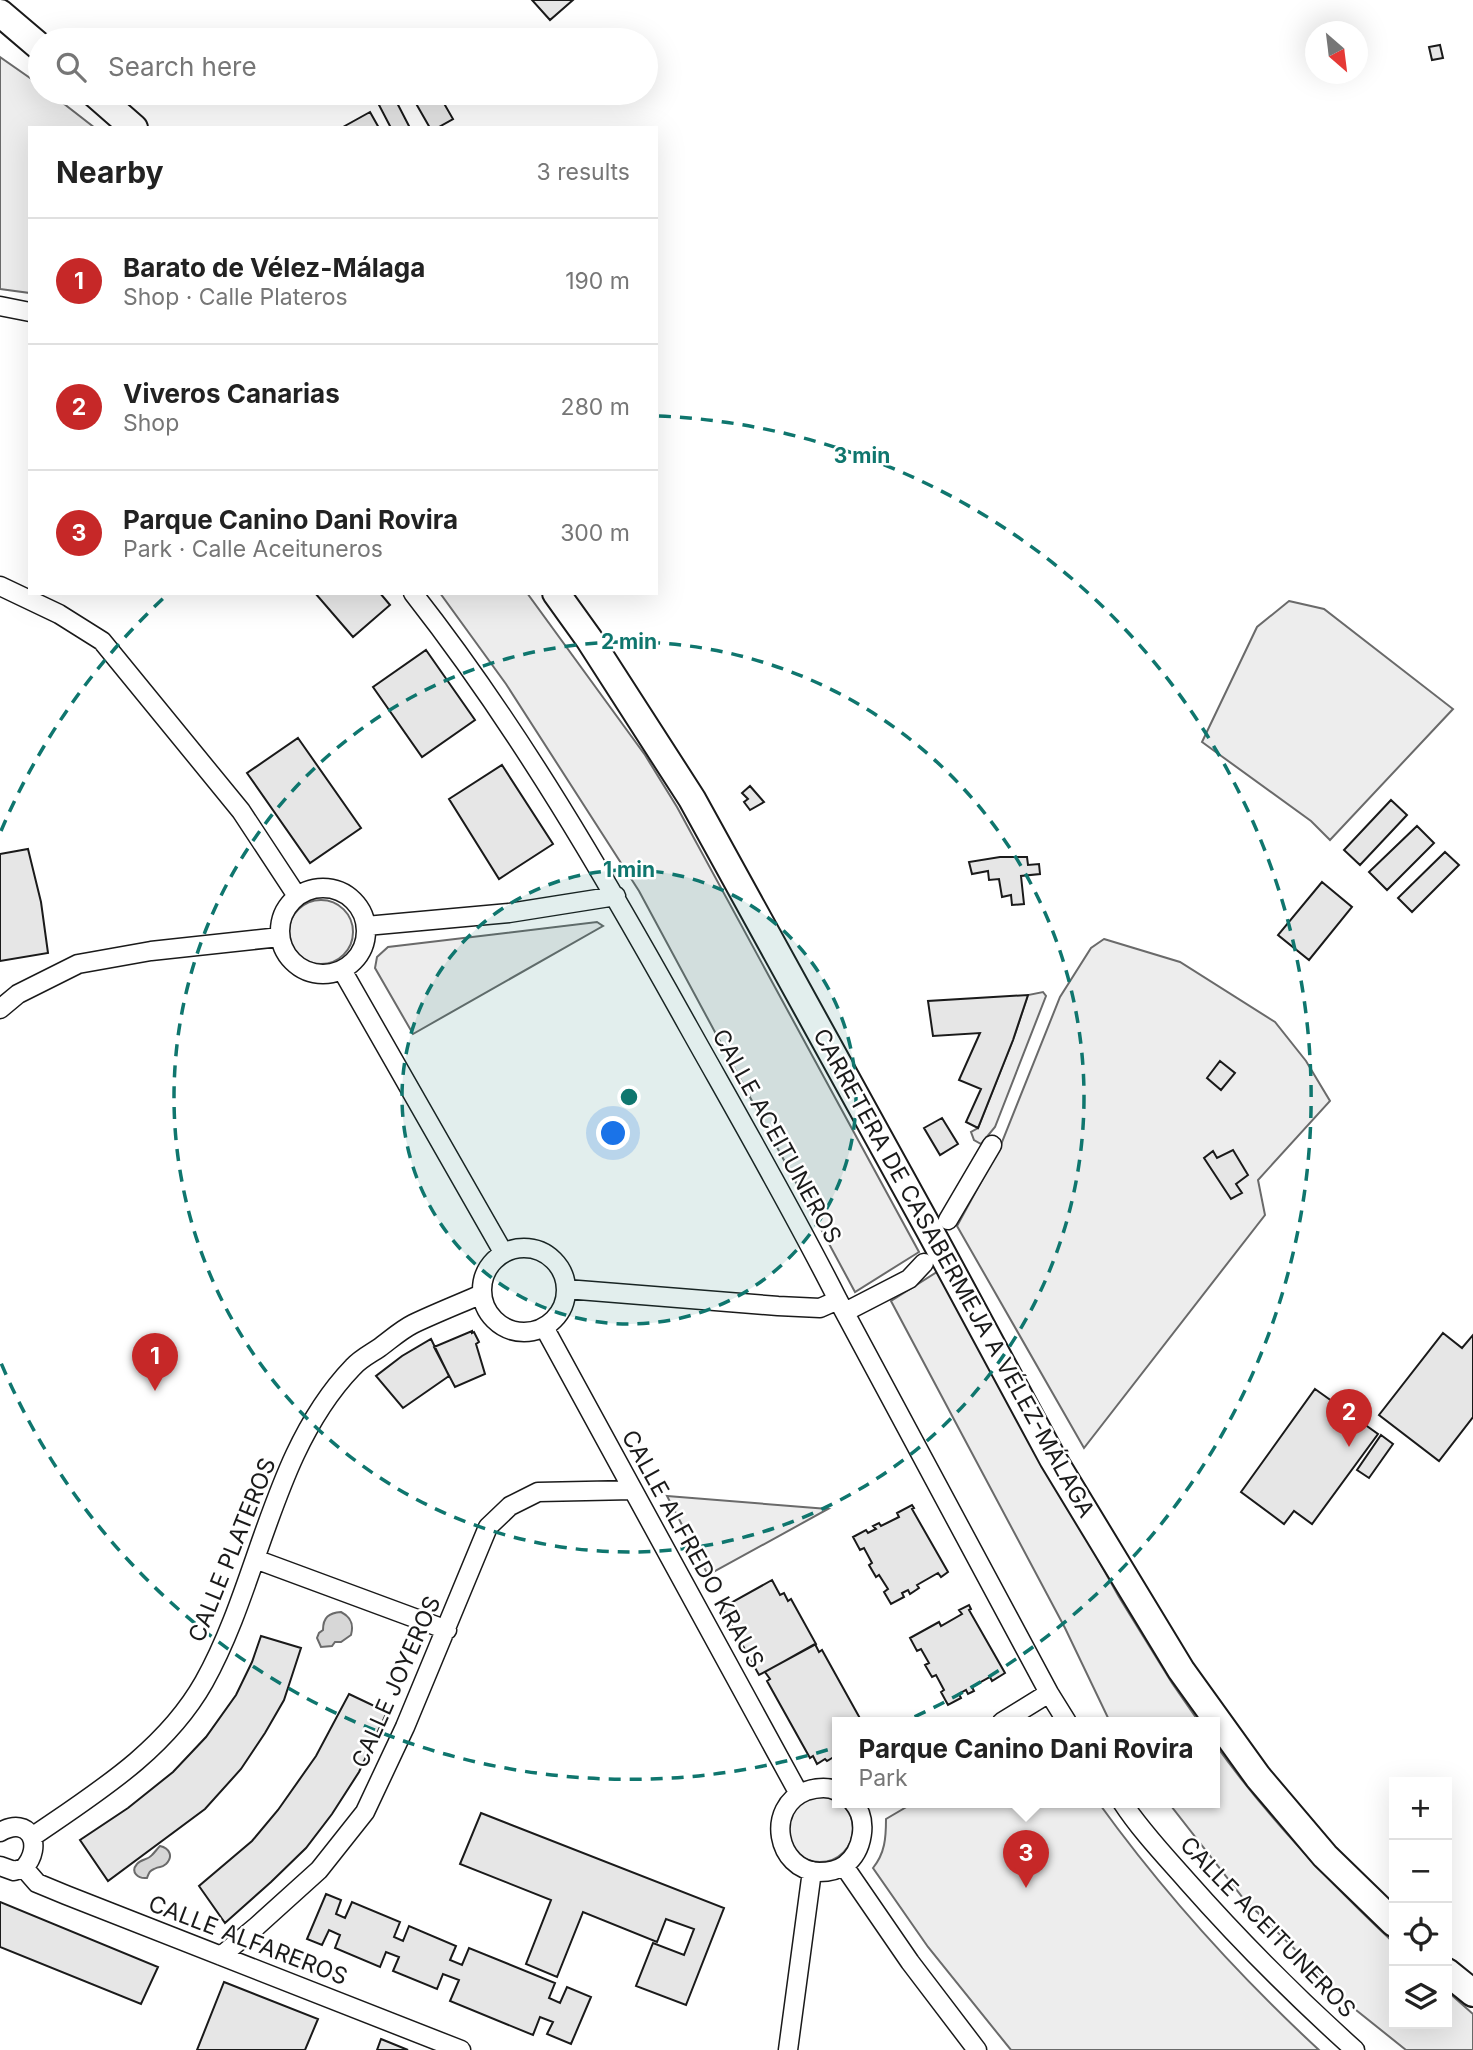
<!DOCTYPE html>
<html lang="en">
<head>
<meta charset="utf-8">
<style>
	:root { --surface:#fff; --page:#f2f2f2; --text:#222; --muted:#767676; --line:#e0e0e0; --accent:#c62828 }
	body { margin:0; font-family:Inter,sans-serif; background:var(--page); color:var(--text) }
	.controls { position:absolute; right:21px; bottom:21px; display:grid; overflow:hidden; border-radius:0px; box-shadow:0 7px 28px #0002 }
	.controls button { width:63px; height:63px; display:grid; place-items:center; padding:0; border:0; border-bottom:2px solid var(--line); background:var(--surface); color:var(--text); font:35px sans-serif }
	.compass { position:absolute; left:1305px; top:21px; width:63px; height:63px; border-radius:50%; background:var(--surface); box-shadow:0 7px 28px #0002; rotate:152deg }
	.you { position:absolute; left:614px; top:1134px; width:24px; height:24px; margin:-18px; border:5px solid #fff; border-radius:50%; background:#1a73e8; box-shadow:0 0 0 10px #1a73e833 }
	.badge { display:grid; place-items:center; width:46px; height:46px; border-radius:50%; background:var(--accent); color:#fff; font-size:23px; font-weight:700 }
	.pin { position:absolute; translate:-50% -58px; filter:drop-shadow(0 2px 4px #0008) }
	.pin::after { content:''; position:absolute; top:37px; width:24px; height:21px; background:inherit; clip-path:polygon(0 0,100% 0,50% 100%) }
	.popup { position:absolute; left:832px; top:1717px; width:388px; height:91px; box-sizing:border-box; display:grid; place-content:center; border-radius:0px; background:var(--surface); filter:drop-shadow(0 2px 5px #0005); font-size:23px; white-space:nowrap; color:var(--muted) }
	.popup b { font-size:26px; color:var(--text) }
	.popup::after { content:''; position:absolute; left:50%; top:100%; margin-left:-14px; border:14px solid transparent; border-top-color:var(--surface) }
	.list { margin:0; padding:0; list-style:none }
	h2 { display:flex; justify-content:space-between; align-items:center; height:91px; margin:0; padding:0 28px; font-size:30px }
	h2 small { font-size:23px; font-weight:400; color:var(--muted) }
	.list li { display:grid; grid-template-columns:46px 1fr auto; gap:21px; align-items:center; box-sizing:border-box; height:126px; padding:0 28px; border-top:2px solid var(--line) }
	.list b { display:block; font-size:26px; white-space:nowrap }
	.list p { margin:0; font-size:23px; white-space:nowrap; color:var(--muted) }
	.list em { font-size:23px; font-style:normal; color:var(--muted) }
	.icon { flex:none; width:38px; height:38px; fill:none; stroke:currentColor; stroke-width:2; stroke-linecap:round; stroke-linejoin:round }
	.map { position:relative; flex:none; width:1473px; height:2050px; overflow:hidden }
	.search { position:absolute; background:var(--surface); box-shadow:0 7px 28px #0002; left:28px; top:28px; width:630px; height:77px; display:flex; align-items:center; gap:18px; box-sizing:border-box; padding:0 24px; border-radius:38px; color:var(--muted); font-size:26px }
	.panel { position:absolute; background:var(--surface); box-shadow:0 7px 28px #0002; left:28px; top:126px; width:630px; height:469px; border-radius:0px }
	.map>svg:first-child { display:block }
</style>
</head>
<body>
<div class="map">
<svg width="1473" height="2050" viewBox="0 0 1473 2050">
	<rect width="100%" height="100%" fill="#fff"/>
	<path fill="#ededed" stroke="#6a6a6a" stroke-width="2" d="M0,57L40,85V93H50L95,128H30V293L0,289Z
		M440,593H527L645,755L677,807L919,1252L855,1292L639,891L506,684Z
		M1289,601L1324,609L1453,709L1330,840L1311,821L1202,742L1257,627Z
		M289 932a32 32 0 1 1 64 0a32 32 0 1 1-64 0Z
		M597,922L603,926L413,1034L375,968L377,957L388,947Z
		M1104,939L1180,962L1275,1022L1306,1061L1330,1101L1258,1180L1265,1215L1084,1448L957,1226L1000,1147L1060,997L1091,948Z
		M1043,992L1046,996L995,1127L981,1144L974,1140L971,1132L978,1128L1013,1040L1028,995Z
		M937,1272L1119,1597L1172,1683L1199,1722H1110L1065,1628L891,1301Z
		M667,1496L828,1509L708,1575Z
		M1215,1744C1267,1817 1329,1882 1394,1943V2024H1447V1991L1473,2014V2050H1406L1356,2010L1243,1898L1168,1802H1215Z
		M787 1829a33 33 0 1 1 66 0a33 33 0 1 1-66 0Z
		M915,1802H1098C1163,1892 1238,1975 1319,2050H1011L928,1947L873,1868C885,1853 886,1838 886,1819Z"/>
	<path fill="#d7d7d7" stroke="#6a6a6a" stroke-width="2" d="M341,1612C351,1617 354,1624 351,1635L341,1642H335L332,1646L321,1647L317,1638L319,1633L323,1630C323,1617 329,1613 341,1612Z
		M160,1846C169,1848 174,1856 166,1864C160,1869 161,1865 154,1869C149,1871 149,1873 147,1878C138,1879 130,1872 137,1864C141,1859 148,1860 152,1855C155,1852 157,1849 160,1846Z"/>
	<path fill="#e6e6e6" stroke="#1a1a1a" stroke-width="2" d="M532,0H573L550,20Z
		M1440,45L1443,58L1432,60L1429,47Z
		M410,93H438L453,119L437,128H430Z
		M394,97L410,128H391L379,105Z
		M370,112L379,128H343V127Z
		M315,593H380L390,605L353,637Z
		M426,650L475,720L422,757L373,687Z
		M298,738L361,828L310,863L247,773Z
		M502,765L553,844L499,879L449,799Z
		M750,786L764,802L750,810L744,802L748,799L742,793Z
		M1391,800L1407,815L1360,865L1344,850Z
		M1417,826L1434,843L1387,890L1369,872Z
		M28,849L41,902L48,953L0,961V854Z
		M1445,852L1459,865L1412,912L1398,898Z
		M1000,857H1027L1028,865L1039,864L1040,874L1021,876L1024,904L1012,905L1011,895L1002,897L999,879L989,880L988,871L972,874L969,862Z
		M1322,882L1352,907L1309,960L1278,935Z
		M1028,995L1013,1040L978,1128L966,1122L981,1089L959,1080L980,1033L933,1036L928,1001Z
		M1220,1061L1235,1073L1221,1090L1207,1078Z
		M942,1118L958,1144L940,1155L924,1128Z
		M1233,1150L1248,1175L1236,1184L1242,1193L1231,1199L1204,1158L1213,1151L1217,1158Z
		M472,1331V1333L474,1332L479,1342L476,1344L485,1374L455,1387L434,1347Z
		M1443,1333L1462,1348L1473,1335V1417L1439,1461L1379,1415Z
		M431,1339L449,1376L403,1408L376,1376L402,1356Z
		M1315,1389L1378,1434L1312,1524L1294,1511L1284,1524L1241,1492Z
		M1381,1435L1393,1444L1369,1478L1357,1470Z
		M912,1505L914,1508L912,1509L948,1572L941,1577L938,1573L917,1585L919,1588L910,1594L908,1590L902,1593L904,1597L891,1604L884,1592L888,1589L879,1575L876,1577L869,1565L872,1563L864,1548L860,1550L853,1537L866,1530L868,1533L876,1529L873,1526L879,1523L881,1526L899,1517L897,1513Z
		M772,1580L780,1595L784,1593L788,1601L791,1599L816,1644L759,1675L722,1608Z
		M969,1605L971,1609L969,1610L1005,1673L992,1681L990,1677L972,1687L974,1691L968,1694L966,1690L959,1694L961,1698L948,1705L941,1692L944,1690L936,1675L932,1677L925,1665L929,1663L921,1649L917,1651L910,1638L939,1622L941,1626L962,1614L959,1610Z
		M261,1636L301,1648L284,1700L265,1733L241,1769L205,1809L108,1881L80,1840L128,1808L173,1772L206,1737L236,1695L252,1662Z
		M815,1644L819,1652L822,1650L862,1722H837V1755L827,1761L825,1759L817,1764L813,1756L810,1758L767,1681L770,1679L765,1672Z
		M349,1694L387,1712L359,1772L332,1814L306,1848L271,1882L225,1923L199,1886L252,1841L278,1810L316,1756Z
		M481,1813L724,1908L686,2005L636,1986L653,1943L684,1955L694,1929L666,1919L657,1942L583,1912L557,1977L526,1964L551,1900L460,1864Z
		M326,1894L341,1900L336,1914L345,1918L352,1902L400,1922L394,1937L403,1941L409,1926L456,1946L450,1960L462,1965L469,1948L555,1983L549,1998L560,2003L567,1987L591,1997L571,2044L547,2034L553,2022L540,2017L533,2035L450,2001L459,1980L443,1974L437,1989L393,1971L399,1957L386,1952L380,1967L335,1948L340,1935L329,1930L322,1945L307,1939Z
		M0,1902L158,1967L141,2004L0,1947Z
		M224,1982L318,2019L305,2050H197Z
		M381,2039L408,2050H377Z"/>
	<g fill="none" stroke-linecap="round" stroke-linejoin="round">
		<defs>
			<path id="street" d="M0,306L30,312
				M0,586L59,614L102,641L241,811L297,896
				M413,593C519,728 605,877 688,1026C739,1117 791,1207 838,1300L1049,1693L1067,1722
				M280 931a43 43 0 1 1 86 0a43 43 0 1 1-86 0Z
				M366,926L509,913L616,896
				M342,970L503,1252
				M0,1009L18,994L78,964L151,951L280,937
				M948,1220L992,1145
				M482 1290a42 42 0 1 1 84 0a42 42 0 1 1-84 0Z
				M566,1289L778,1306L820,1308L838,1300
				M845,1312L909,1279L924,1263
				M544,1327L799,1794
				M255,1559L447,1630
				M1002,1722L1049,1693
				M837,1791C827,1786 816,1788 806,1791C765,1807 776,1870 819,1872C828,1872 838,1870 845,1865C863,1851 869,1820 853,1802
				M1122,1802C1141,1831 1165,1856 1187,1881C1240,1941 1296,1997 1355,2050
				M0,1832C30,1815 44,1846 24,1868L14,1871L0,1866
				M32,1837C96,1793 165,1751 204,1682C260,1582 272,1451 353,1367C360,1359 370,1354 379,1348C390,1340 401,1330 413,1324C436,1313 459,1304 482,1294
				M844,1866L910,1962L977,2050
				M24,1868L37,1883L66,1895L461,2050
				M221,1956L257,1926L319,1870L365,1812L405,1727L488,1527L510,1506L538,1492L633,1490
				M788,2050L812,1871"/>
			<path id="primary" d="M0,13L40,47
				M94,93L134,128
				M556,593L589,639L692,799L929,1229L1053,1459L1181,1670L1258,1777L1325,1856L1394,1923
				M1447,1972L1473,1993"/>
		</defs>
		<use href="#street" stroke="#1a1a1a" stroke-width="21"/>
		<use href="#primary" stroke="#1a1a1a" stroke-width="30"/>
		<use href="#street" stroke="#fff" stroke-width="18"/>
		<use href="#primary" stroke="#fff" stroke-width="26"/>
	</g>
	<circle cx="629" cy="1097" r="227" fill="#0f766e" fill-opacity=".12"/>
	<g fill="none" stroke="#0f766e" stroke-width="3.5" stroke-dasharray="12 9">
		<circle cx="629" cy="1097" r="227"/>
		<circle cx="629" cy="1097" r="455"/>
		<path d="M1 831A682 682 0 0 1 168 594M659 416A682 682 0 1 1 1 1363"/>
	</g>
	<g text-anchor="middle" dominant-baseline="central" stroke-width="5" stroke-linejoin="round" paint-order="stroke">
		<g font-size="23" fill="#1a1a1a" stroke="#fff">
			<text transform="translate(777 1136) rotate(61)">CALLE ACEITUNEROS</text>
			<text transform="translate(954 1273) rotate(61)">CARRETERA DE CASABERMEJA A VÉLEZ-MÁLAGA</text>
			<text transform="translate(693 1549) rotate(61)">CALLE ALFREDO KRAUS</text>
			<text transform="translate(232 1550) rotate(-68)">CALLE PLATEROS</text>
			<text transform="translate(396 1682) rotate(-66)">CALLE JOYEROS</text>
			<text transform="translate(1268 1927) rotate(46)">CALLE ACEITUNEROS</text>
			<text transform="translate(248 1940) rotate(21)">CALLE ALFAREROS</text>
		</g>
	</g>
	<circle cx="629" cy="1097" r="10" fill="#0f766e" stroke="#fff" stroke-width="3.5"/>
	<g font-size="21" text-anchor="middle" font-weight="bold" fill="#0f766e" stroke="#fff" stroke-width="5" stroke-linejoin="round" paint-order="stroke">
		<text x="862" y="463">3 min</text>
		<text x="629" y="649">2 min</text>
		<text x="629" y="877">1 min</text>
	</g>
</svg>
<div class="controls">
<button>+</button>
<button>−</button>
<button><svg class="icon" aria-label="locate" viewBox="0 0 24 24"><circle cx="12" cy="12" r="6"/><path d="M12 2v4M12 18v4M2 12h4M18 12h4"/></svg></button>
<button><svg class="icon" aria-label="layers" viewBox="0 0 24 24"><path d="M12 4l9 5-9 5-9-5zM3 14l9 5 9-5"/></svg></button>
</div>
<svg class="compass" viewBox="-18 -18 36 36"><path d="M0-13l5 13h-10z" fill="#e53935"/><path d="M0 13l5-13h-10z" fill="#767676"/></svg>
<div class="you"></div>
<div class="pin badge" style="left:155px;top:1391px">1</div>
<div class="pin badge" style="left:1349px;top:1447px">2</div>
<div class="pin badge" style="left:1026px;top:1888px">3</div>
<div class="popup"><b>Parque Canino Dani Rovira</b>Park</div>
<div class="search"><svg class="icon" aria-label="search" viewBox="0 0 24 24"><circle cx="10" cy="10" r="6"/><path d="M15 15l6 6"/></svg>Search here</div>
<section class="panel">
<h2>Nearby<small>3 results</small></h2>
<ul class="list">
<li><span class="badge">1</span><div><b>Barato de Vélez-Málaga</b><p>Shop · Calle Plateros</p></div><em>190 m</em></li>
<li><span class="badge">2</span><div><b>Viveros Canarias</b><p>Shop</p></div><em>280 m</em></li>
<li><span class="badge">3</span><div><b>Parque Canino Dani Rovira</b><p>Park · Calle Aceituneros</p></div><em>300 m</em></li>
</ul>
</section>
</div>
</body>
</html>
